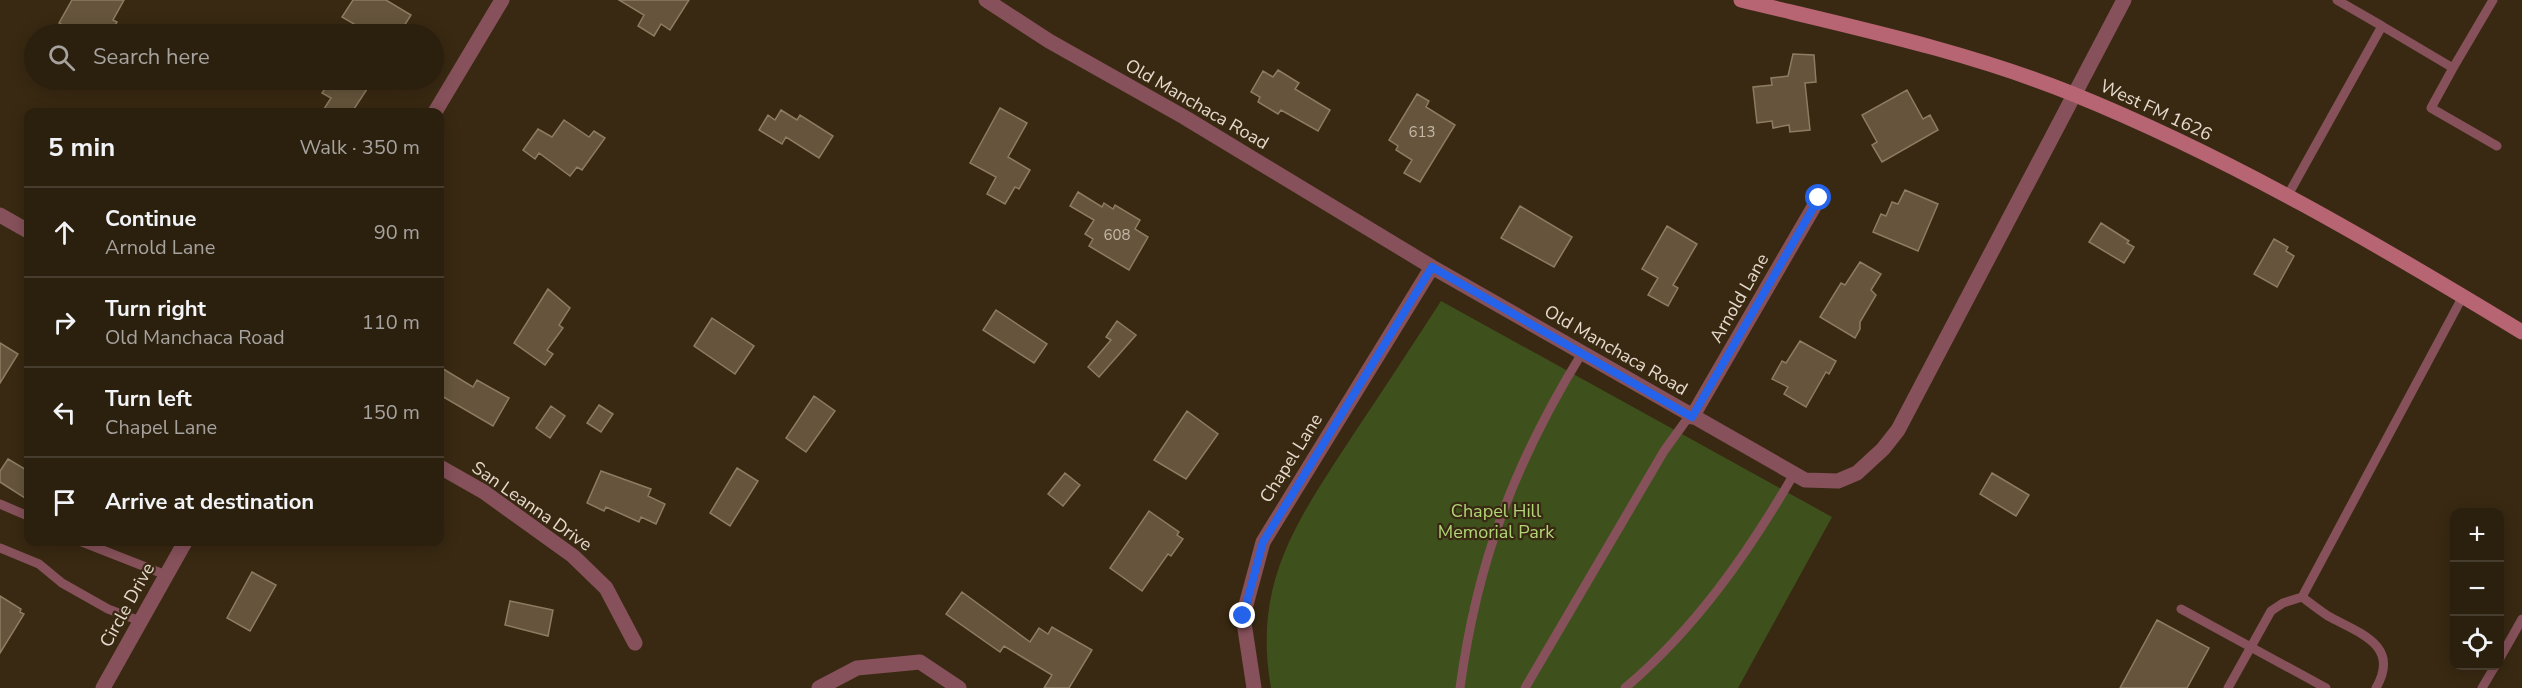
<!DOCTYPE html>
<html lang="en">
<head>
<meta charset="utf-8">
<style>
	:root { --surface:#2b1f0e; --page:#372c1c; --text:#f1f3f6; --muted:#a6a29e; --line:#473d2e }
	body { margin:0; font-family:"Nunito Sans",sans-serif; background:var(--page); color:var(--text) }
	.controls { position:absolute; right:18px; bottom:18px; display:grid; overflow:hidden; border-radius:12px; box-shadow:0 3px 15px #0003 }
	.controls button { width:54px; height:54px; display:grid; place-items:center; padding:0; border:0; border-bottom:2px solid var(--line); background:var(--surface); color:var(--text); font:30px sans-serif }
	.stop { position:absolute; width:18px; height:18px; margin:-14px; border:4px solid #2563eb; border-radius:50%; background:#fff }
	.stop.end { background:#2563eb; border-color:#fff; box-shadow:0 2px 6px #0008 }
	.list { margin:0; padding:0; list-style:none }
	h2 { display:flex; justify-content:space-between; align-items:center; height:78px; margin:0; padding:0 24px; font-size:26px }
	h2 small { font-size:20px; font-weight:400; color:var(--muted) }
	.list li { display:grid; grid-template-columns:39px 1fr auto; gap:18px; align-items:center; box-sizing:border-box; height:90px; padding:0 24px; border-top:2px solid var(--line) }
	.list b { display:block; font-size:22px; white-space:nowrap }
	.list p { margin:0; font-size:20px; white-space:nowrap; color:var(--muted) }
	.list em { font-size:20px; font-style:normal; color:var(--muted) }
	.icon { flex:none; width:33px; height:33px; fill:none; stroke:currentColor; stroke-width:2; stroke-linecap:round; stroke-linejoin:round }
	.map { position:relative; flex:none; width:2522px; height:688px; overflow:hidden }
	.search { position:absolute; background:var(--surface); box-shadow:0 3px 15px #0003; left:24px; top:24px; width:420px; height:66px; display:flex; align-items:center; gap:15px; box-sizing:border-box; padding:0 21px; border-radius:33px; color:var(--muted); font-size:22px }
	.panel { position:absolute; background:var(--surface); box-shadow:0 3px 15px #0003; left:24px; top:108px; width:420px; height:438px; border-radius:12px }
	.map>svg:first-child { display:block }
</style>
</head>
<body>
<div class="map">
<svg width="2522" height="688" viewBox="0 0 2522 688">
	<rect width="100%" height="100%" fill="#392912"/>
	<path fill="#3e511d" d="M1441,301L1832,517L1738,688H1271C1252,581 1298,520 1353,435C1383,390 1412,346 1441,301Z"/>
	<path fill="#66553c" stroke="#8e7c62" stroke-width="1.5" d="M72,0H124L113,20L117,22L110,34H78L59,23Z
		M353,0H386L411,15L399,34H371L342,17Z
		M619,0H689L670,30L661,24L654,36L638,26L644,15Z
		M1793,54L1814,55L1816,82L1805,83L1810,130L1790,132L1789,125L1773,128L1772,121L1757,123L1753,87L1772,85L1771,78L1788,76Z
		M1278,70L1299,83L1295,89L1330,110L1318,131L1281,110L1278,114L1258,102L1260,97L1251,92L1263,71L1273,77Z
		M331,80H373L352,112H322L331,98L322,93Z
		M1907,90L1923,119L1930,115L1938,130L1882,162L1872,145L1877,142L1862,115Z
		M1417,94L1429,101L1426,107L1455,125L1420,182L1404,173L1412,160L1396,150L1398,146L1389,140Z
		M1000,108L1027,123L1008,157L1030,170L1019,189L1015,187L1005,204L987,194L996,177L970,163Z
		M781,110L797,120L800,115L833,136L819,158L786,137L782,144L759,130L768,115L775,120Z
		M564,120L589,137L594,131L605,138L582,170L577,167L570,176L539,153L535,159L523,150L538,129L552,137Z
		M1905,190L1938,204L1918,251L1873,232L1881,214L1886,216L1892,202L1898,204Z
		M1078,192L1102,207L1104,203L1113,209L1115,205L1140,220L1135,229L1148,237L1129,270L1089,246L1093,239L1085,234L1094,220L1070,206Z
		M1520,206L1572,237L1554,267L1501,238Z
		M2101,223L2129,241L2127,243L2134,247L2124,263L2089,242Z
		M1667,226L1697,244L1673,285L1678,288L1668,306L1648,295L1658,278L1642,269Z
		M2274,239L2288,247L2286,251L2294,256L2277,287L2254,274Z
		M1860,262L1881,274L1871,290L1876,295L1860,322V329L1855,338L1820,317L1841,283L1845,285Z
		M548,289L570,308L559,325L563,328L547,350L553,354L545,365L514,343Z
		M996,310L1047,344L1034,363L983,330Z
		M712,318L754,346L735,374L694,346Z
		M1117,321L1136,335L1099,377L1088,367L1111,340L1106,337Z
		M1800,341L1836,361L1829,374L1826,372L1806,407L1784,394L1788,387L1772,379L1782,361L1786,363Z
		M0,343L18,354L0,383Z
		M440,367L473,387L477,380L509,398L493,426L440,395Z
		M814,396L835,411L806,452L786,438Z
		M599,405L613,414L601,432L587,423Z
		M551,406L565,416L550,438L536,428Z
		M1187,411L1218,434L1186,479L1154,460Z
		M8,459L28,471V500L0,482V471Z
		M737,468L758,481L730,526L710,513Z
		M601,471L651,489L648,496L665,504L656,524L641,517L639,522L606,507L604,511L587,503Z
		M1065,473L1080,485L1063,506L1048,494Z
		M1992,473L2029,495L2016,516L1980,494Z
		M1149,511L1179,532L1177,535L1183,539L1171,556L1168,554L1142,591L1110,568Z
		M252,572L276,585L250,631L227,618Z
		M962,592L1030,642L1039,628L1048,634L1052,627L1092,650L1069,688H1044L1052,675L1004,646L1000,652L946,614Z
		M0,596L21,609L20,612L24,614L0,653Z
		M510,601L553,610L548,636L505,625Z
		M2157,620L2209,648L2187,688H2120Z"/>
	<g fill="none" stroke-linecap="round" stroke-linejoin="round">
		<path stroke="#86515a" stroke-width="9" d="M2382,26L2453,68L2431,108L2497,146
			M2453,68L2493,0
			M2288,195L2382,26L2337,0
			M0,504L28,516
			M82,542L166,575
			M0,548L39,564L62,583L108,609L140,621
			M2302,597C2310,603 2319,610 2328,616C2359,633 2401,645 2376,688
			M2181,609L2326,688
			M2500,658L2522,619
			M1460,688C1477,561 1515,462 1582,353
			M1525,688L1664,451L1690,415
			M1625,688C1696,628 1748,553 1794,474
			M2228,688L2271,611L2283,603L2302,597L2463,296
			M2482,688L2495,666"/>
		<path stroke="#86515a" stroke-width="15" d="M986,0L1049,41L1184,117L1432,267L1805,480L1838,481L1857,473L1883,449L1898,430L2124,0
			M435,112L502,0
			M0,215L28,231
			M1692,417L1819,198
			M440,467L484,492L573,556L606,588L635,643
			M103,688L185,542
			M819,688L857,668L920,662L959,688
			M1254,688L1243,616L1263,542L1432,267"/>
		<path stroke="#b76473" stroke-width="15" d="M1741,0C1852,27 1967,51 2073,94C2231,158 2377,244 2522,332"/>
	</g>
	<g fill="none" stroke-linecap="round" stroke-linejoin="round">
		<path stroke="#2563eb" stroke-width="8" d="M1243,616L1263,542L1432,267L1692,417L1819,198"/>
	</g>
	<g text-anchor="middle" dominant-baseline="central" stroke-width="4.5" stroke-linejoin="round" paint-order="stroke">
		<g font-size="15" fill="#c5b9a8">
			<text x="1422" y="132">613</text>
			<text x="1117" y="235">608</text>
		</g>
		<g font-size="18" fill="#e5dacc" stroke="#392912">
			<text transform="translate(1197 104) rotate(30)">Old Manchaca Road</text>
			<text transform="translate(2156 110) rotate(25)">West FM 1626</text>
			<text transform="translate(1739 298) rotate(-60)">Arnold Lane</text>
			<text transform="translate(1616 350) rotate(30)">Old Manchaca Road</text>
			<text transform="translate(1291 458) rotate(-58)">Chapel Lane</text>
			<text transform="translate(532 506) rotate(35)">San Leanna Drive</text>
			<text transform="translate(127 605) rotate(-61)">Circle Drive</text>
		</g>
		<g font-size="18" fill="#b0d577" stroke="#392912">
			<text x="1496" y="511">Chapel Hill<tspan x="1496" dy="21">Memorial Park</tspan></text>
		</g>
	</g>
</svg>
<div class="controls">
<button>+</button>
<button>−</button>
<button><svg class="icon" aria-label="locate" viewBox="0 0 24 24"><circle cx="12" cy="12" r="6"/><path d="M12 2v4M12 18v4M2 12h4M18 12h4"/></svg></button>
</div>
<div class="stop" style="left:1819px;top:198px"></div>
<div class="stop end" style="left:1243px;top:616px"></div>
<div class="search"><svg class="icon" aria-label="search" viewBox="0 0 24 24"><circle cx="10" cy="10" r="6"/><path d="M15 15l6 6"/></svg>Search here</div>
<section class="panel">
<h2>5 min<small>Walk · 350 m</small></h2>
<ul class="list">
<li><svg class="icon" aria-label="ahead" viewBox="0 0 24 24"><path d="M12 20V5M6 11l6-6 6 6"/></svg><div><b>Continue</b><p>Arnold Lane</p></div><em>90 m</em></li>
<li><svg class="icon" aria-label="right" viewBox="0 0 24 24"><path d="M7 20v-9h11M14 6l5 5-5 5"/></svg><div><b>Turn right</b><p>Old Manchaca Road</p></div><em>110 m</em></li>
<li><svg class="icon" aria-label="left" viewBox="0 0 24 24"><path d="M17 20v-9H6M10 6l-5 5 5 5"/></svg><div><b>Turn left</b><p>Chapel Lane</p></div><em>150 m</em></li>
<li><svg class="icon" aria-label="arrive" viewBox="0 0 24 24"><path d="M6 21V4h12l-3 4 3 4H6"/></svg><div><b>Arrive at destination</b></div></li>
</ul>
</section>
</div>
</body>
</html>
